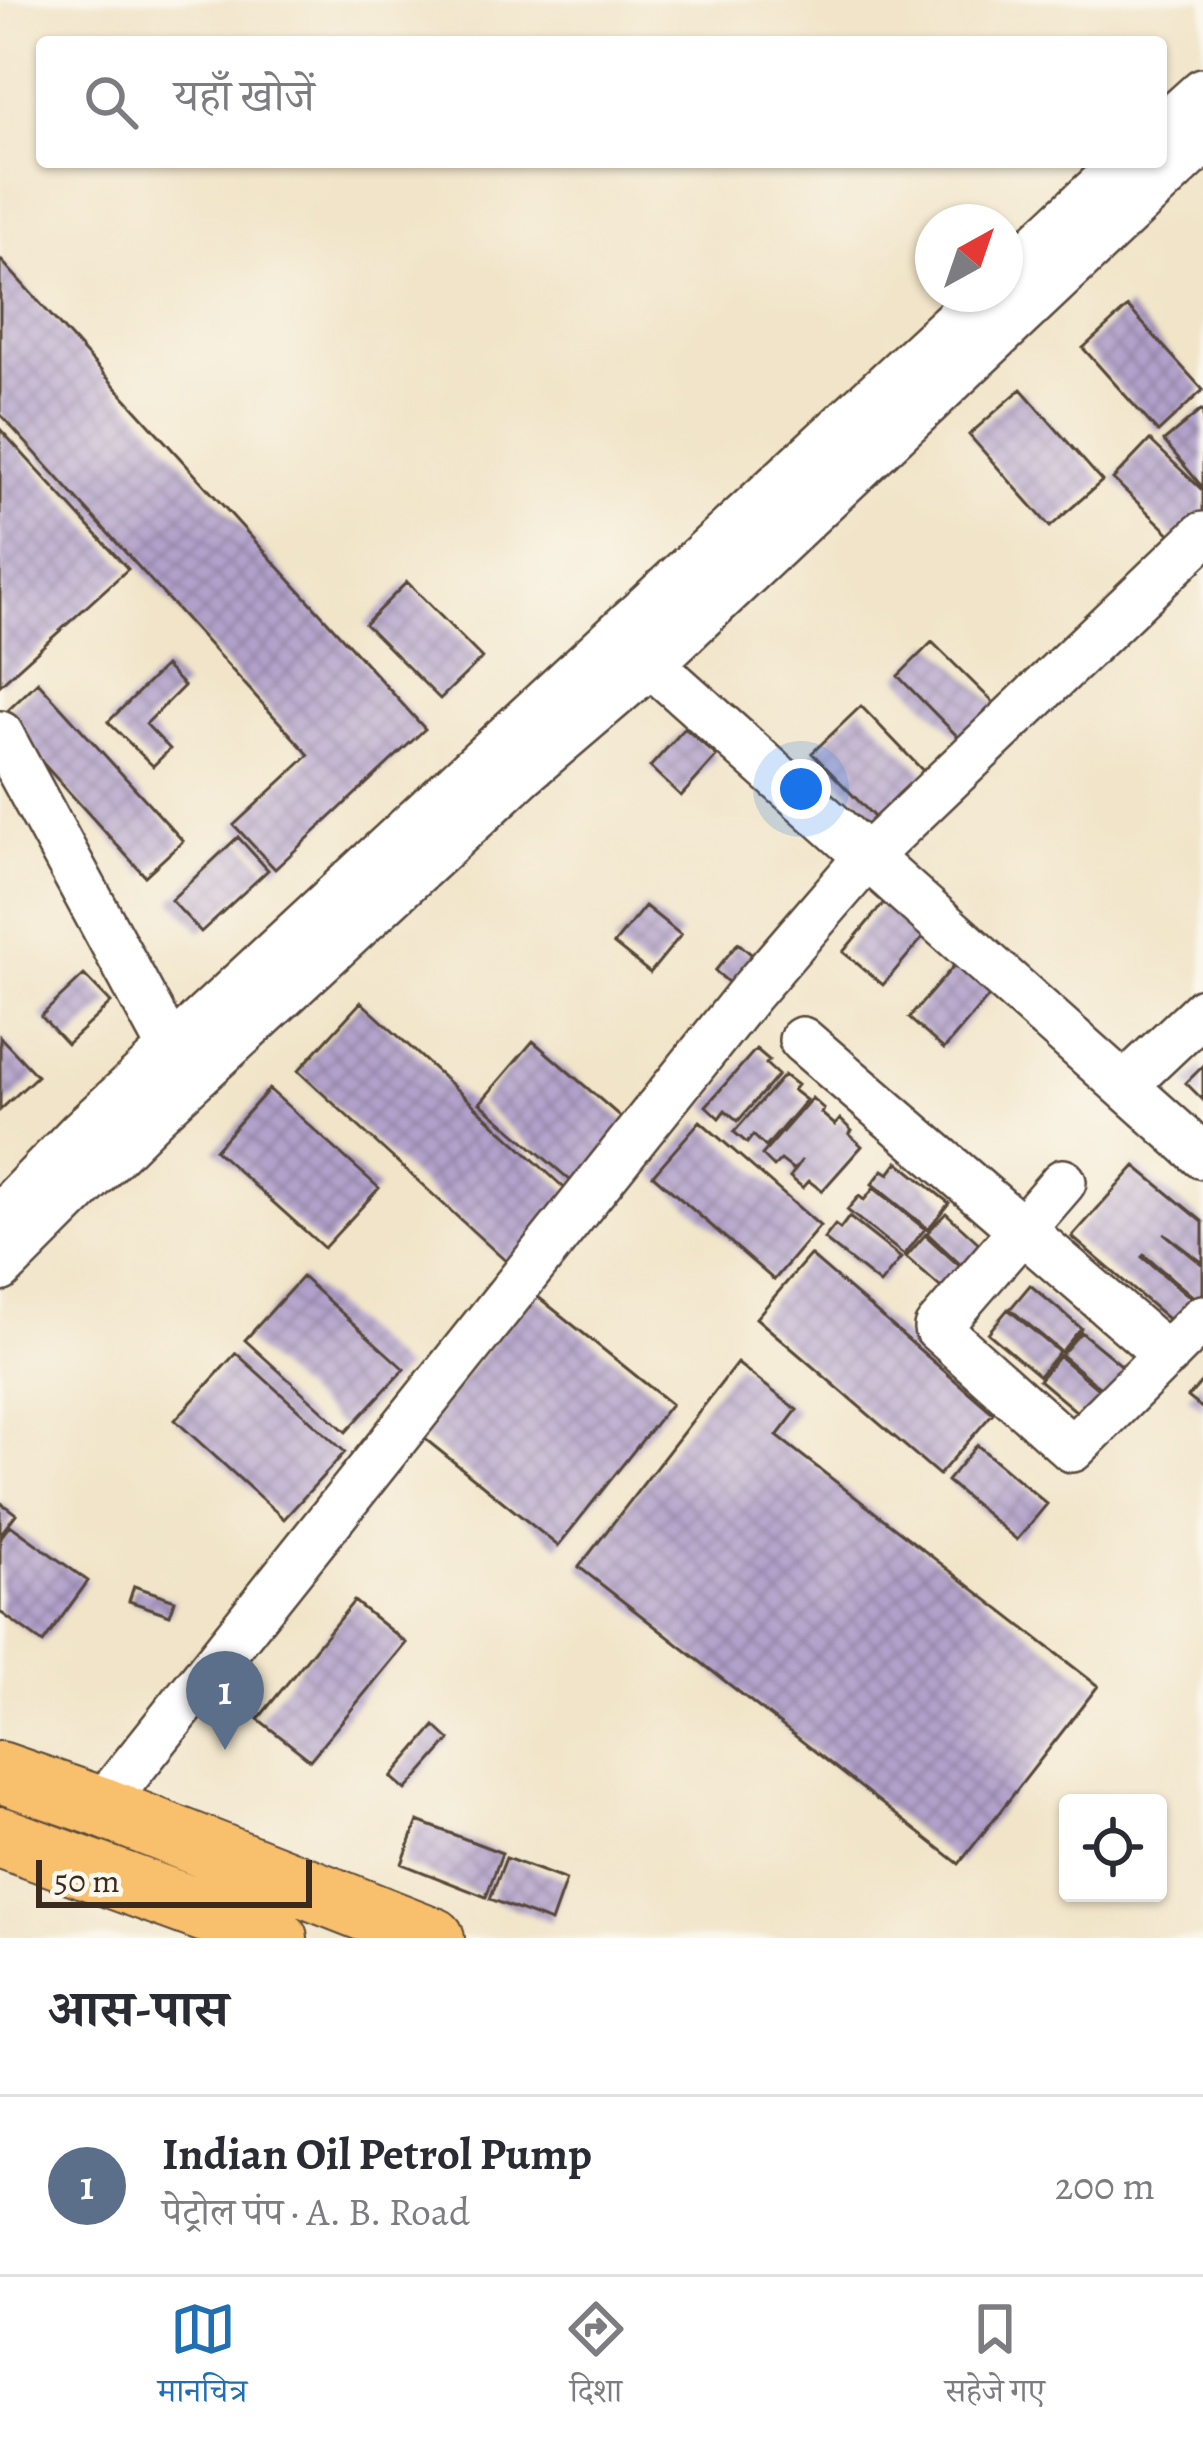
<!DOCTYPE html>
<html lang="hi">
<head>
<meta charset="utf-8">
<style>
	:root { --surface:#fff; --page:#f7f7f7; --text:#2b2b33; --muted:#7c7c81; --line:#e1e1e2; --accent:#1f6fb2 }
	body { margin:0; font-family:Alegreya,"Noto Serif Devanagari",serif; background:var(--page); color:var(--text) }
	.controls { position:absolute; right:36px; bottom:36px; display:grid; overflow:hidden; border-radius:12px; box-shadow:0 3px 9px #0004 }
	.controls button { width:108px; height:108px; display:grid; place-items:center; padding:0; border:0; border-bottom:3px solid var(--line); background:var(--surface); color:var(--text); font:60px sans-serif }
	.compass { position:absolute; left:915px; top:204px; width:108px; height:108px; border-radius:50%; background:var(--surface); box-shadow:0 3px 9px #0004; rotate:40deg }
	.scale { position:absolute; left:36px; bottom:30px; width:276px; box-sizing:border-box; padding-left:12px; border:6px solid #3b2a1e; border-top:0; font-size:33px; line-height:42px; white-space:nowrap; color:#3b2a1e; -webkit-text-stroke:9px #fbf7ec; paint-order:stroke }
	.you { position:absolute; left:801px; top:789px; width:42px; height:42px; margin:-30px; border:9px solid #fff; border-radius:50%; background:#1a73e8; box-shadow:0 0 0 18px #1a73e833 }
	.badge { display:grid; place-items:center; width:78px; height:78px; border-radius:50%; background:var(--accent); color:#fff; font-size:39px; font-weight:700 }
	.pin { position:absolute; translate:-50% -99px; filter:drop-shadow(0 3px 6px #0008) }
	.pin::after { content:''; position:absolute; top:63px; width:42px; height:36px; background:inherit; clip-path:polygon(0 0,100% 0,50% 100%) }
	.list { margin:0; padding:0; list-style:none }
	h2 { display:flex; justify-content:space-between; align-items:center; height:156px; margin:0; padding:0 48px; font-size:51px }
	h2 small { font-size:39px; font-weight:400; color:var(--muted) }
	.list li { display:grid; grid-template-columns:78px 1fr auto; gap:36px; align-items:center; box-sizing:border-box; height:180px; padding:0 48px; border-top:3px solid var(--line) }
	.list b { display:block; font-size:45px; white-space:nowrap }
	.list p { margin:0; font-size:39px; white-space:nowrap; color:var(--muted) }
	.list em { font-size:39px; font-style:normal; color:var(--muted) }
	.icon { flex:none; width:66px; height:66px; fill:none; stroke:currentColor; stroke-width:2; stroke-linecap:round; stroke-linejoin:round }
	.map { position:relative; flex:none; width:1203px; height:1938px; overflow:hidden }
	.search { position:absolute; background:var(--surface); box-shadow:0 3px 9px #0004; left:36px; right:36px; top:36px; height:132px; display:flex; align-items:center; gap:30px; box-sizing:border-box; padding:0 42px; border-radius:12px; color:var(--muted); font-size:45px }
	.sheet { height:336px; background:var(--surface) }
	nav { display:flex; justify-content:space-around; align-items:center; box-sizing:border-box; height:168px; border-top:3px solid var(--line); background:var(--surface); font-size:33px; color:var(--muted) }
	nav a { display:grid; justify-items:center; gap:6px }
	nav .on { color:var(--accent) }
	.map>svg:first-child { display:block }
</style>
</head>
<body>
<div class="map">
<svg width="1203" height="1938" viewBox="0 0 1203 1938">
	<defs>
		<pattern id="building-cross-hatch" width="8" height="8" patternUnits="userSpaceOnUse" patternTransform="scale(3)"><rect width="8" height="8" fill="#b2a1cb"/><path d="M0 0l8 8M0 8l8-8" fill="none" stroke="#9283a4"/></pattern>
	</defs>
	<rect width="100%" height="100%" fill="#fbf7ec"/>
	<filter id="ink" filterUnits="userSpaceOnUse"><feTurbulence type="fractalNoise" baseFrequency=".00833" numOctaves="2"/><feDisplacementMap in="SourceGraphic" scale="24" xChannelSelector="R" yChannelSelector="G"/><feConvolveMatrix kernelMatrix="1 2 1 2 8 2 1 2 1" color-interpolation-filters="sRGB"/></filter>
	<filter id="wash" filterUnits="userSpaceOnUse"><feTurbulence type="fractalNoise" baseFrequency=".004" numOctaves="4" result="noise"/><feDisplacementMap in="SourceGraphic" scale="48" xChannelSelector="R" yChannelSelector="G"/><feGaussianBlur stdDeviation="2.7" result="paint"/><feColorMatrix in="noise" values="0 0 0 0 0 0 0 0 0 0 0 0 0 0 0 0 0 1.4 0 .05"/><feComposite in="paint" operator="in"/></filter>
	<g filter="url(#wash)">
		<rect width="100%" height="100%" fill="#f1e4c8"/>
		<g id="blocks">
			<path fill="url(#building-cross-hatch)" d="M0,259L425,729L275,869L234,825L309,755L0,414Z
				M1128,307L1203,390L1158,432L1083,348Z
				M1021,389L1102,481L1050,527L969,435Z
				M1201,410L1203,412V488L1164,441Z
				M0,429L128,569L0,685Z
				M1150,440L1203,491V528L1184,547L1113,479Z
				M407,582L482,658L440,699L365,624Z
				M932,642L1001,710L966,745L898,676Z
				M165,666L184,686L146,724L170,749L153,766L108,722Z
				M38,682L183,841L145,876L1,717Z
				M861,706L925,773L877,820L812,753Z
				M685,728L717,756L681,796L650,767Z
				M238,837L268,870L201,932L171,900Z
				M896,888L936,922L883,985L843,952Z
				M645,906L681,935L650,973L614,944Z
				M738,943L757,959L734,987L715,971Z
				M958,961L997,987L944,1049L909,1018Z
				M84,975L111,1003L67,1044L41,1016Z
				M361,1002L573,1196L510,1265L298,1071Z
				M0,1037L37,1076L0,1110Z
				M533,1041L631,1126L578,1187L480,1103Z
				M756,1049L769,1060L766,1064L778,1075L738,1121L725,1110L719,1118L706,1106Z
				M1203,1066V1100L1186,1083Z
				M784,1075L797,1085L793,1090L806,1100L766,1147L753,1135L747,1143L734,1132Z
				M269,1089L379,1188L324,1248L215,1150Z
				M812,1098L824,1109L821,1113L835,1125L840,1119L852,1131L849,1134L862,1146L822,1191L809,1181L803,1188L790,1177L802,1160L794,1170L781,1160L774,1167L762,1155Z
				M700,1121L820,1226L774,1280L653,1175Z
				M898,1162L949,1203L928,1229L872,1184L883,1170L889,1174Z
				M1135,1166L1203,1222V1263L1164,1233L1203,1265V1293L1197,1300L1144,1255L1142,1257L1194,1300L1174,1324L1072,1237Z
				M874,1188L925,1229L904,1255L847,1210L859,1196L864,1200Z
				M946,1213L996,1259L976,1279L927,1233Z
				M849,1217L901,1258L880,1284L824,1239L835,1225L840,1229Z
				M925,1235L976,1281L957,1302L906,1257Z
				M810,1255L993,1413L939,1475L756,1318Z
				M302,1277L404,1369L346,1432L245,1340Z
				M1030,1285L1081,1328L1061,1352L1010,1309Z
				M532,1292L671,1404L558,1546L419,1434Z
				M1008,1309L1059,1352L1039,1376L988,1333Z
				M1081,1332L1132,1374L1112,1398L1061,1355Z
				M236,1353L345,1452L284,1519L175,1420Z
				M1059,1356L1110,1399L1090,1423L1039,1380Z
				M737,1363L797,1410L777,1436L1098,1686L959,1864L579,1567Z
				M1203,1380V1409L1188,1397Z
				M977,1445L1047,1504L1017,1540L947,1481Z
				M0,1502L16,1514L0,1535Z
				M10,1525L88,1581L43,1643L0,1612V1538Z
				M134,1586L175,1600L170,1615L129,1601Z
				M354,1601L406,1643L310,1760L258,1719Z
				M435,1726L450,1740L406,1790L391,1777Z
				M418,1821L502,1853L486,1897L402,1864Z
				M506,1858L566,1880L551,1922L490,1899Z"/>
		</g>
	</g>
	<g filter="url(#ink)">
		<use href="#blocks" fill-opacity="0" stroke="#564638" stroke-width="3"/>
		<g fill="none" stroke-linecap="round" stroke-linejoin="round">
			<defs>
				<path id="minor" d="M1161,129L1203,91
					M1005,275L1126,162
					M651,664L1203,1156
					M0,734L171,1050
					M802,1040L1167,1355
					M1125,1085L1203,1011
					M1063,1182L937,1328L1072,1449L1203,1318
					M0,1216L79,1134L984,294
					M0,1269L154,1115L521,775L651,664L1203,142
					M101,1807L750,993L868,856L1203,535"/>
				<path id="major" d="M0,1772L101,1807L434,1938
					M0,1837L277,1938"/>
			</defs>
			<use href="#minor" stroke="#564638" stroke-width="50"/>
			<use href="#major" stroke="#564638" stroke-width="64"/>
			<use href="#minor" stroke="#fff" stroke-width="45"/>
			<use href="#major" stroke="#f8bf6c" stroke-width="60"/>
		</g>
	</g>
</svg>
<div class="controls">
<button><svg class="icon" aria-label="locate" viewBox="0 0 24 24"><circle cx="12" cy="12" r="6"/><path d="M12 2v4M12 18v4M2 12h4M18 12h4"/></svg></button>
</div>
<svg class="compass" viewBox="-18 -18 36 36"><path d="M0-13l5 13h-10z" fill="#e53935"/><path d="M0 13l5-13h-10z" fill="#7c7c81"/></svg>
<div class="scale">50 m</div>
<div class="you"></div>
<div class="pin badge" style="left:225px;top:1750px;background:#5c6f8a">1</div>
<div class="search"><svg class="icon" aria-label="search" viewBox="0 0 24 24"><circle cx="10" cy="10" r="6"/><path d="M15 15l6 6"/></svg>यहाँ खोजें</div>
</div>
<section class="sheet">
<h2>आस-पास<small></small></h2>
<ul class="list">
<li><span class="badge" style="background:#5c6f8a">1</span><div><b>Indian Oil Petrol Pump</b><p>पेट्रोल पंप · A. B. Road</p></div><em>200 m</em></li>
</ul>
</section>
<nav>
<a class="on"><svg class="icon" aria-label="map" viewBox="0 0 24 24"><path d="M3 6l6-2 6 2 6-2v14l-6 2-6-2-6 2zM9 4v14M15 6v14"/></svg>मानचित्र</a>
<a><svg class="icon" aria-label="directions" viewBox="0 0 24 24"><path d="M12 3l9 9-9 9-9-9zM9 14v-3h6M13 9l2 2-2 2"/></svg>दिशा</a>
<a><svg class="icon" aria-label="saved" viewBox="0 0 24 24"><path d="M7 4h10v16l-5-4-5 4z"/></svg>सहेजे गए</a>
</nav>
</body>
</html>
